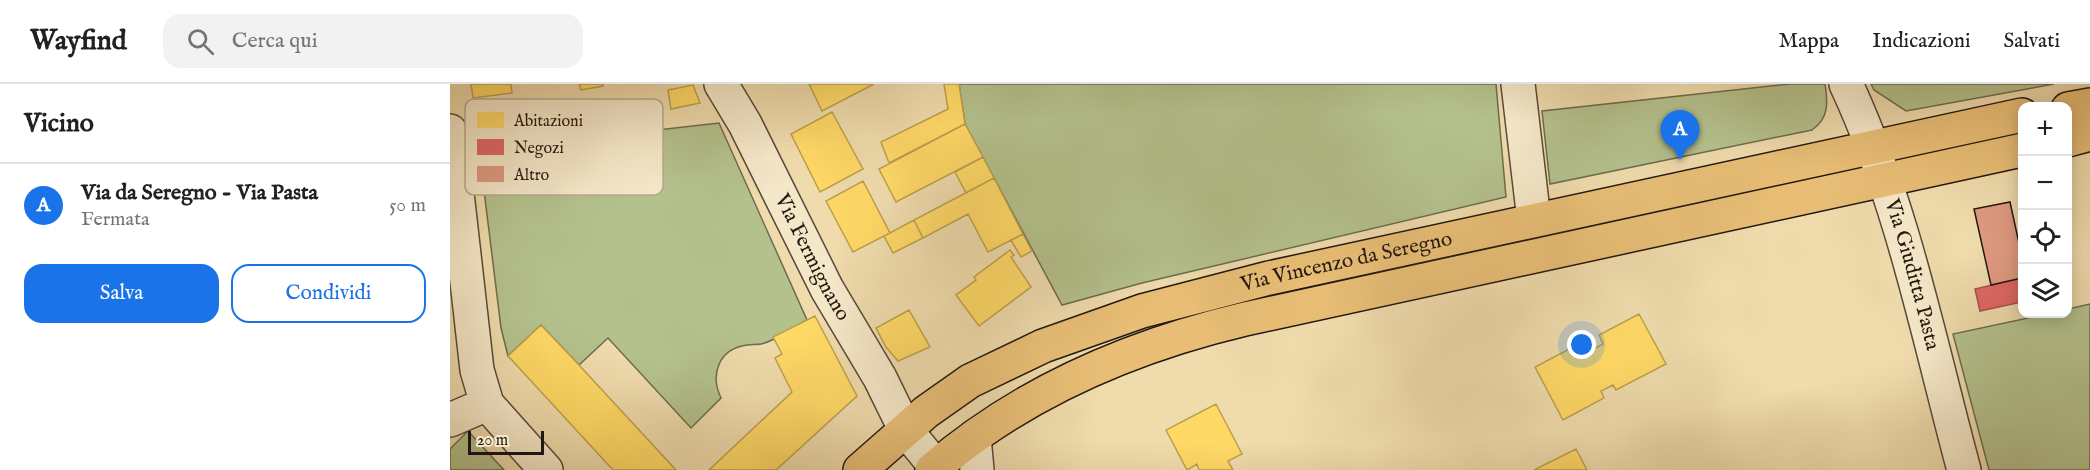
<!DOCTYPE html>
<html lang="it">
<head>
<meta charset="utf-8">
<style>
	:root { --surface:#fff; --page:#f2f2f2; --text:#202124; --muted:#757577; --line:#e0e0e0; --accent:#1a73e8 }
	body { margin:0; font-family:"IM FELL English",serif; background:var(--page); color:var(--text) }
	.controls { position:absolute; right:18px; top:18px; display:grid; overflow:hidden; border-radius:12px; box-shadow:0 3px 15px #0003 }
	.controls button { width:54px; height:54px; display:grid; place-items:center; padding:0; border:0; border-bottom:2px solid var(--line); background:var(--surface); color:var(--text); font:30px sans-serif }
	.scale { position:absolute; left:18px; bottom:15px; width:76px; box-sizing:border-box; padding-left:6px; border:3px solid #231811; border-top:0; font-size:16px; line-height:21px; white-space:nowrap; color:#231811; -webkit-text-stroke:4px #f5e8c9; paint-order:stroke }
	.you { position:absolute; left:1132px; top:261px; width:21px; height:21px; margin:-15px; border:4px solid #fff; border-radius:50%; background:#1a73e8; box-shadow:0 0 0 9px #1a73e833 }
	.badge { display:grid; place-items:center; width:39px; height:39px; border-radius:50%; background:var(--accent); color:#fff; font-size:20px; font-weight:700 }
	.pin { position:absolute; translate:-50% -50px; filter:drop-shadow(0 2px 3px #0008) }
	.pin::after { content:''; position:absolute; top:32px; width:21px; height:18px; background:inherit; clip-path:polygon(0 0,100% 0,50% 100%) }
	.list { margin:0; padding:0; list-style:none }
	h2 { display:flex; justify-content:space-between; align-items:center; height:78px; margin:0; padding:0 24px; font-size:26px }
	h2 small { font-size:20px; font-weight:400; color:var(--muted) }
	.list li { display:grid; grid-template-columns:39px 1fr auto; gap:18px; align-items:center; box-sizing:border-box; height:84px; padding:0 24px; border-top:2px solid var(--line) }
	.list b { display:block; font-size:22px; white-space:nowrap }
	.list p { margin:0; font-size:20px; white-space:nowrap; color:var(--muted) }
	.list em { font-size:20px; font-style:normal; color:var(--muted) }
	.actions { display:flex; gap:12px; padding:18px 24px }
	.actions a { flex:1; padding:14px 0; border:2px solid var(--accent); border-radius:18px; text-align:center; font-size:21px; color:var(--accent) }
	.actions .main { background:var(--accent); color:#fff }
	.icon { flex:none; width:33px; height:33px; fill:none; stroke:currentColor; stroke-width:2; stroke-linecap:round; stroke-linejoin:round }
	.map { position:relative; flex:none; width:1640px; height:386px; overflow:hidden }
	header { display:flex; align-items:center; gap:36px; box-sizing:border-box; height:84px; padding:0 30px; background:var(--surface); border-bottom:2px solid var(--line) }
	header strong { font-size:28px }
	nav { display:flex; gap:33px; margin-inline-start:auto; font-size:21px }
	.search { width:420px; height:54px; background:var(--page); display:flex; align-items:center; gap:15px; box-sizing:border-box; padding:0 21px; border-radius:18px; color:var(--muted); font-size:22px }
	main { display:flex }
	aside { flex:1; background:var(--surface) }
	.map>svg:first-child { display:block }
</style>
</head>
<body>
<header>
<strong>Wayfind</strong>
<div class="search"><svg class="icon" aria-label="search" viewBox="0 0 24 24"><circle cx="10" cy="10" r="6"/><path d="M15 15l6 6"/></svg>Cerca qui</div>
<nav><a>Mappa</a><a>Indicazioni</a><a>Salvati</a></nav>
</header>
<main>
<aside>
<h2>Vicino<small></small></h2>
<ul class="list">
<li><span class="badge">A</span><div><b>Via da Seregno - Via Pasta</b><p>Fermata</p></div><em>50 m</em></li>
</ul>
<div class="actions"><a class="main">Salva</a><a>Condividi</a></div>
</aside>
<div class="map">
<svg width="1640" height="386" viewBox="0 0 1640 386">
	<rect width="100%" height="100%" fill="#efdbac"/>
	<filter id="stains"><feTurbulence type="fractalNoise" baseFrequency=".00333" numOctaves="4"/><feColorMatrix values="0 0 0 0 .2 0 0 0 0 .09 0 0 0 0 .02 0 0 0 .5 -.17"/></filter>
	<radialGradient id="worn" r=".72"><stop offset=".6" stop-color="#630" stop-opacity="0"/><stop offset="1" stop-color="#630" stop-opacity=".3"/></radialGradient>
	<path fill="#b4c18d" stroke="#6c6c4f" stroke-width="1.5" d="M509,0H1046L1056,113L692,199L612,221L515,40Z
		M1340,0H1375C1378,19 1379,34 1362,46L1100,100L1092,27Z
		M1421,0H1604L1456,27L1424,6Z
		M269,39L357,236C343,243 326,257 311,260C306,261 301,260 297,261C268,265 260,291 271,314L241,344L158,254L129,281L91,241L58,272L51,244L29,66Z
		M1640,220V386H1539L1503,250L1597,230H1618V225Z
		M18,347L54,386H0V365Z"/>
	<path fill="#ffd966" stroke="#bd9f4c" stroke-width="1.5" d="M21,0H61L62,9L23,14Z
		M129,0H153V2L131,6Z
		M359,0H424L372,27Z
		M494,0H509L515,40L439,79L431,58L498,25Z
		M243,1L250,19L221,25L218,6Z
		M382,28L413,85L370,108L341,50Z
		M515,40L533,73L446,118L429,85Z
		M533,73L544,94L516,109L505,88Z
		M544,94L573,150L538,168L518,130L473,154L464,136Z
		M413,97L440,149L403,168L376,117Z
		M464,136L473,154L443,169L434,152Z
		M573,150L582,167L571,173L561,156Z
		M560,166L564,171L561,173L581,203L529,242L506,211L526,196L524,193Z
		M459,226L480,263L448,277L436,263L426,244Z
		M1189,230L1216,280L1166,306L1163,301L1151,307L1154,314L1113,336L1085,283L1125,262L1131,272L1153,260L1149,251Z
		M365,232L407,312L326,386H259L342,308L325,274L332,270L323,253Z
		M91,241L129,281L226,386H163L58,272Z
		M766,320L792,370L778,377L783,386H749L747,380L737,386L716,346Z
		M1126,365L1137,386H1084Z"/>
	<path fill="#e06666" stroke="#a74f4c" stroke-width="1.5" d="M1572,194V218L1530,227L1525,205Z"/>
	<path fill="#df9a82" stroke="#231811" stroke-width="1.5" d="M1560,118L1572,173V194L1541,201L1524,125Z"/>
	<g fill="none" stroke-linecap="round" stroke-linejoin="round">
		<defs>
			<g id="minor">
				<path id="s1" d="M271,0L295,40L377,205L430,294L455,345L486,383"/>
				<path d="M1068,0L1084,136"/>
				<path id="s2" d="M1396,0C1453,122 1479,256 1514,386"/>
				<path d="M0,47L27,286L37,320L96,386"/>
				<path d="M0,336L37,320"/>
				<path d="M524,353L527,386"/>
			</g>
			<g id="major">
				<path d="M1618,25L1640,21"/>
				<path d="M1618,56L1640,50"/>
				<path id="s3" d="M410,386L476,328L520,297L593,262L692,227L819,194L1572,31"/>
				<path d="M482,386C572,308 681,262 795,235L1572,66"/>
			</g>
		</defs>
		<use href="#minor" stroke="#564938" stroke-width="36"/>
		<use href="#major" stroke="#231811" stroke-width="36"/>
		<use href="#minor" stroke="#f5e8c9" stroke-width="33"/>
		<use href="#major" stroke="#e8be76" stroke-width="33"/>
	</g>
	<g text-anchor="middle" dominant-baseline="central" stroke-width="6" stroke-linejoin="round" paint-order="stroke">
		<g font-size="21" fill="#231811" stroke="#f5e8c9">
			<text stroke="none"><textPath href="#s1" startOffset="196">Via Fermignano</textPath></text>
			<text stroke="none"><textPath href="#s3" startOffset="538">Via Vincenzo da Seregno</textPath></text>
			<text stroke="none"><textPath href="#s2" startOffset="202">Via Giuditta Pasta</textPath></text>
		</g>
	</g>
	<rect x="15" y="15" width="198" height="96" rx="9" fill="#f5e8c9" stroke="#b6aa92" stroke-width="1.5"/>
	<rect x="27" y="28" width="27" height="16" fill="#ffd966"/>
	<rect x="27" y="55" width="27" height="16" fill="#e06666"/>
	<rect x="27" y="82" width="27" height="16" fill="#df9a82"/>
	<g font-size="16" fill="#231811">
		<text x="64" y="42">Abitazioni</text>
		<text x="64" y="69">Negozi</text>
		<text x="64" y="96">Altro</text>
	</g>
	<rect width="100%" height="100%" filter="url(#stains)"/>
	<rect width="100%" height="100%" fill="url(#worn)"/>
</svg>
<div class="controls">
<button>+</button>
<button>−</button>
<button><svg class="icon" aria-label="locate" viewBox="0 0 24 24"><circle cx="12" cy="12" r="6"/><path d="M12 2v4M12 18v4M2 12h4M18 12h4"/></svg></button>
<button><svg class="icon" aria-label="layers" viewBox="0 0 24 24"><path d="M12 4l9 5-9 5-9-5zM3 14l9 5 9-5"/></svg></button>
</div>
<div class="scale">20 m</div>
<div class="you"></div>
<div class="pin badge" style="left:1230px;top:76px">A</div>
</div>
</main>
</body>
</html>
